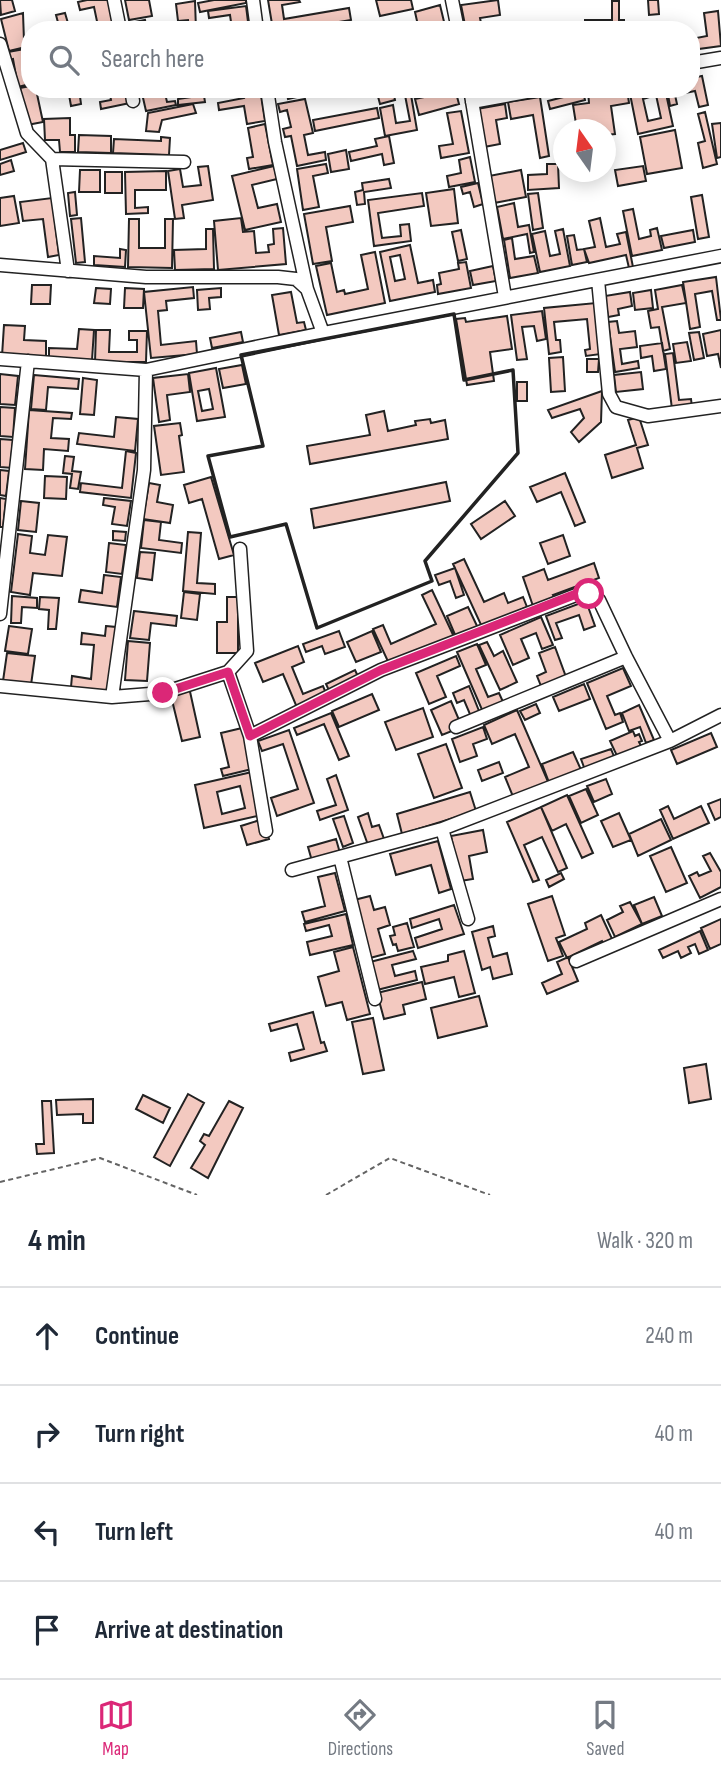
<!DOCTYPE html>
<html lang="en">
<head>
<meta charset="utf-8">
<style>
	:root { --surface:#fff; --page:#f2f2f3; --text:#1f2937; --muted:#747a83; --line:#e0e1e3; --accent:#db2777 }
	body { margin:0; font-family:"Sofia Sans Condensed",sans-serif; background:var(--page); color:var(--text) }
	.compass { position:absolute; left:553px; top:119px; width:63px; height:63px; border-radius:50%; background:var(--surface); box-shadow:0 4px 18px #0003; rotate:346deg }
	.stop { position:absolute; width:21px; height:21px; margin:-16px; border:5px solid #db2777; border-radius:50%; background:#fff }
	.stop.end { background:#db2777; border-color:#fff; box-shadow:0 2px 7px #0008 }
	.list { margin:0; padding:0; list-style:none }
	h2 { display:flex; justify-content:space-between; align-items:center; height:91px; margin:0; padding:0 28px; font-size:30px }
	h2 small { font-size:23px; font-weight:400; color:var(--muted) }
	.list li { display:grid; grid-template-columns:46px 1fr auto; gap:21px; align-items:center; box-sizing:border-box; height:98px; padding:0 28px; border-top:2px solid var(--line) }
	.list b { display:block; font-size:26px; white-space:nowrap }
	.list em { font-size:23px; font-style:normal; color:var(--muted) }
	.icon { flex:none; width:38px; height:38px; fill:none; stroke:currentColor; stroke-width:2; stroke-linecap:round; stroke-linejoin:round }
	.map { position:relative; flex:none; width:721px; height:1195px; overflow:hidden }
	.search { position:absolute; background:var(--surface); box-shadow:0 4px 18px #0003; left:21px; right:21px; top:21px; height:77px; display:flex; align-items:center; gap:18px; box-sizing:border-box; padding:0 24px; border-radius:28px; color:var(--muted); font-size:26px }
	.sheet { height:483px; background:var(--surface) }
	nav { display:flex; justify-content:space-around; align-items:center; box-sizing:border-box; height:98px; border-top:2px solid var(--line); background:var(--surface); font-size:19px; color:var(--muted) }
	nav a { display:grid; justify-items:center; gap:4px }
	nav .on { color:var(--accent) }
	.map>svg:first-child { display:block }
</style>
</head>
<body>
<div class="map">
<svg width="721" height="1195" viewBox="0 0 721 1195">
	<rect width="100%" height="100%" fill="#fff"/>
	<path fill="#f3c9c0" stroke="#222" stroke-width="2" fill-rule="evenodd" d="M0,0H12L15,11L1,15Z
		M87,0H109L116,30H87L98,26L94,7L80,10L78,2Z
		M125,0H149L152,16L129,20Z
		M214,0H246V3L200,12L198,3Z
		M268,0H299L300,2L282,5L284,19L349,8L351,20L291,30H273Z
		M376,0H411L413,9L380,16Z
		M498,0L500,15L480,18L481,23L465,25L461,5Z
		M648,0H658L659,14L649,15Z
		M195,1L196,30H189L188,20L178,21L176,4Z
		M612,1H619V20H624V30H585V20H612Z
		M440,5L446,30H419L415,12Z
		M246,6L249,30H224L232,29L230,15L209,18L208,11Z
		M718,11L721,46L691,50V39L707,36L704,13Z
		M23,13L24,41L30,39V46L9,51L1,19Z
		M65,13L70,30H60L56,15Z
		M145,20L147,30H130L129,23Z
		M30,48V84L18,87L13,59L9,60L8,52Z
		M702,76L708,105L699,107L695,91L675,95L677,104L670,106L667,89H691V78Z
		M30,86V89H64L37,94L43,122L27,125L20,88Z
		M68,89H79L81,104L71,106Z
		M109,89H127L130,103L101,109L100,102L111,100Z
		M141,89H164L167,102L175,101L176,105L146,111Z
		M191,89H203L205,102L178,105V99L192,97Z
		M242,89H260L265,121L247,124L244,106L219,110L218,103L244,98Z
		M286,89H298V92L319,89V92L288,99Z
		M376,89H396L393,90L395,100L380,104Z
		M410,89L417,130L385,136L380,108L393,105L396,123L410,121L404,90Z
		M428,89H455L459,104L419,115L415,99L429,96Z
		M599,89H627L629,103L611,106L615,134L606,135V130H577L573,105L589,103L588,91Z
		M629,89H665L673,126L638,134ZM656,95L661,118L648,121L643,99Z
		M583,92L585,100L550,109L548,101Z
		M540,97L549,156L540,158L533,115L511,119L508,102Z
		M305,99L313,133L304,135L308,155L325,152L326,160L297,166L291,136L285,137L283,129L291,127L287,110L280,112L278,104Z
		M193,104L196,113L162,120L159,132L146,131L148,113Z
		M505,104L507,118L496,120L500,144L484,147L477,109Z
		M377,108L379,118L315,131L313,120Z
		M461,111L469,153L441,158L439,146L453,144L447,113Z
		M705,112L717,164L703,168L698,143L705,141L698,114Z
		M70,118V135H75V152H60L59,140H45L44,119Z
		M721,123V157L717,158L712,124Z
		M265,124L273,165L249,169L247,158L253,157L248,128Z
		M675,130L682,168L647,174L640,137Z
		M79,135L111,136V153L78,152Z
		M389,136L394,163L384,165L382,154L351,161L349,152L377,146L375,139Z
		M161,137L170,138L169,155L113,153L114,139L161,141Z
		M23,143L26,152L0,160V150Z
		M346,150L349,169L331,172L328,154Z
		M470,157L475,182L449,187L447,176L461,173L459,160Z
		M11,160L14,171L0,175V164Z
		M326,164L328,173L313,176L319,207L303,210L297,169Z
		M547,164H558L559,188L528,190V175L547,174Z
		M208,166L213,200L182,205L184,218L175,219L168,171L180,169L183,187L201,185L198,167Z
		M274,166L277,179L252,185L258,208L277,204L281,222L245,230L232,176Z
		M643,166L646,181L618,186L615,170Z
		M80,170H100V192H79Z
		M521,170L526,197L494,203L489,176Z
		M166,171V190H135V208L148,207V213L126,214L125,172Z
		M105,172H122V193H105Z
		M389,179L391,188L364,192L365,204L357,205L355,192L363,190L362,183Z
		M478,183L483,204L474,207L470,192L463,194L461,187Z
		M454,189L458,223L431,226L426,193Z
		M75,192L77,215L70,216L68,193Z
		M422,193L424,206L378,213L382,238L401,236L400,225L409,224L411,241L374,246L368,200Z
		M538,193L543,228L533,230L528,194Z
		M702,195L709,237L698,239L691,197Z
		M14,196L19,223L0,226V198Z
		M52,198L59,255L48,257L43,219L23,221L20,202Z
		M514,203L518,227L529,225L534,252L530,253L527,234L503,239L497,207Z
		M350,206L353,222L326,227L332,261L313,264L304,214Z
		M633,209L639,239L651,236L650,230L657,228L662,250L632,256L623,211Z
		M81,218L85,262L76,263L71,219Z
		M241,218L243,232L254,231L256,253L269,252L268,245L274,244L273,229L283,228L286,264L218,270L214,221Z
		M600,218L606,247L620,244L617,234L626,232L633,267L629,268L626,255L589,263L584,249L595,247L589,221Z
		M129,219H139V248H165V219H173L172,268L128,267Z
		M206,229H213L214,269L175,270L174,250L206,249Z
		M563,229L570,266L540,272L532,234L545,231L550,256L560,254L555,231Z
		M461,230L467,259L458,261L452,232Z
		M693,230L695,242L664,248L661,236Z
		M574,235L577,250L584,249L587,262L572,265L567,236Z
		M512,238L515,259L534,256L538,273L510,278L504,240Z
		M410,245L418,283L433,280L435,292L390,301L380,252ZM400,255L405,279L395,281L390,257Z
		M120,249L126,250L125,267L94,265V256L120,258Z
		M375,252L385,303L327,315L316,266L331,263L337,292L344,290L345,294L368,289L361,255Z
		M466,262L471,288L438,294L437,285L441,284L439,273L459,269L458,263Z
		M493,266L496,281L473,285L470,271Z
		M716,277L721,320H717L712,291L695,294L700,327L690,329L683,282Z
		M32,285H51L50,304H31Z
		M682,285L686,303L662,307L670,349L663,351L659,327L651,328L648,311L658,309L655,290Z
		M193,287L194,298L166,301L167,310L158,311L161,345L196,341L197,354L151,358L144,292Z
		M96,288L111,289L110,304L94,303Z
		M125,288L144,289L143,308H124Z
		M221,288V297L209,298L210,309L198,310L197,290Z
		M651,290L653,308L635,310L633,293Z
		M291,292L297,323L304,322L306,330L279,335L272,295Z
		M630,292L632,306L618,309L619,315L608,317L605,296Z
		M596,303L601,354L586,356L585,350L590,349L587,319L554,322L556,340H560L561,352L549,354L544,308Z
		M542,311L546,339L537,341L534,326L522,327L527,359L517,360L511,315Z
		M507,316L512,349L490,352L494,381L467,385L456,319L465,318L466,322Z
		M617,321L619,333L635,331L637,347L620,349L622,364L638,361L639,368L615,372L608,322Z
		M4,325L25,326L24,340L46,341V358L2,356Z
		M79,329L94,330L92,360L49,358V348L77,349Z
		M96,330H110L109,352H137V340H129V331H147L146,362H95Z
		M721,330V368L718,354L707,356L703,334Z
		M241,332L243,342L212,348L210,338Z
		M699,332L704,358L694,360L689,333Z
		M687,342L691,361L676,363L673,344Z
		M662,343L666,369L654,371L652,356L641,358L640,346Z
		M673,353L679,400L691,399L692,407L672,409L665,354Z
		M563,357L565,391L551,392L549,358Z
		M587,359H599L598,372H587Z
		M242,365L246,384L223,388L219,369Z
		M216,368L225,417L197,421L189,373ZM209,389L213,409L202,411L198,391Z
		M641,372L643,389L616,392L614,375Z
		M0,374L18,376L15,405L0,404Z
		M188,374L190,392L167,395L170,420L159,422L153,378Z
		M34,375L79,379L78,389L48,387L46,410L31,409Z
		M83,378L97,380L94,415L80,414Z
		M517,382H527V401H517Z
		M602,391L601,422L579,442L571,432L584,418L580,409L552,418L548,410Z
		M0,407L15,408L13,437L0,436Z
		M29,410L72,413L71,419L53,418L51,438L69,439L68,451L44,449L43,470L25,469Z
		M384,411L388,431L416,425L415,421L430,419L431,423L445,420L448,439L310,464L307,446L370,435L366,415Z
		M116,417L138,419L135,451L77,444L79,433L114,437Z
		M639,417L648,445L637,448L643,468L612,478L605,455L636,445L628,420Z
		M180,423L182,435L179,436L184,472L161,475L154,426Z
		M0,439L13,440L11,460L13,468L0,467Z
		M126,451L136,453L131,498L80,492L81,483L122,488Z
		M65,456L74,457L72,471L81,472L78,489L70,488L72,474L63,473Z
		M0,470L9,471L6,496L0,495Z
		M565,473L585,522L575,526L561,492L537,502L530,487Z
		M45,476L67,477L66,499L44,498Z
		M211,477L234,555L219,559L202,499L189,503L184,485Z
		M446,482L450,501L314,528L311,509Z
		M149,483L160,485L157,502L173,505L170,523L143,519Z
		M0,498L6,499L3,527H0Z
		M104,498L131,501L127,526L112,524L115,507L103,505Z
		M21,501L39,503L36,532L18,530Z
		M505,501L515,516L481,539L471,524Z
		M144,520L161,522L159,540L182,543L181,553L141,548Z
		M113,531L126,532L125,541L113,540Z
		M188,532L201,533L197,583L215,584V594L183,591Z
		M18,534L32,536L30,553L45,555L48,535L67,537L62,576L33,573L30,595L11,592Z
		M563,535L570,556L548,564L540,543Z
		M109,543L126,545L122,574L106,572Z
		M140,552L155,553L152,580L137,578Z
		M464,559L484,602L504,593L508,603L523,597L527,607L482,627L453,564Z
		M594,563L599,578L553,595L555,598L533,606L523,577L544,569L548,580Z
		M455,568L464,595L456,598L450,581L439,585L435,575Z
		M104,575L121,577L117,607L79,602L81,590L102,593Z
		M432,590L455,639L391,668L373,629L383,625L391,644L436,624L422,595Z
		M184,592L200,594L197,620L181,618Z
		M12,596L37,598V608L22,607L21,623H11Z
		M40,597L59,598L56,629H48L49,610L39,609Z
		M227,597H238V653H217V622H227Z
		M586,601L595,626L584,630L579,615L556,623L562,638L555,640L546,616Z
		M468,607L478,628L456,637L447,616Z
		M134,611L177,616L176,626L151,623L149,640L130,638Z
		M541,617L553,645L542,649L536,633L521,639L529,658L513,665L500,635Z
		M9,626L32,629L28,654L5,651Z
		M106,626L116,627L109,691L71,687L72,676L91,679L94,645L81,644L82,633L105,636Z
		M339,631L345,647L325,654L322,646L306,652L303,644Z
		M372,631L381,652L356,662L347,642Z
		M128,641L150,643L147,681L125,680Z
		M487,642L494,656L503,651L517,682L500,690L479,645Z
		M477,644L486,665L476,669L488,697L499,693L504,704L483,712L457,652Z
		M298,646L304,662L292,667L303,694L323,686L328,698L298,710L283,674L263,682L255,663Z
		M555,647L566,677L541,686L537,676L546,672L539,653Z
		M7,653L35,656L31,685L3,681Z
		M456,656L460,666L437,676L446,697L429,704L416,673Z
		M623,668L631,686L607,696L615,715L620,713L623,722L606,729L587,683Z
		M355,670L361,683L332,697L326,684Z
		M584,684L590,699L559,711L553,697Z
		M469,686L481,716L472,719L464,700L457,703L453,693Z
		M189,687L200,737L182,741L170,692Z
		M372,694L379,710L339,727L332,711Z
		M451,701L462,727L442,735L431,710Z
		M536,704L540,713L525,720L520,711Z
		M639,705L654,740L646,743L640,727L629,731L622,713Z
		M423,708L433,737L396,750L385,722Z
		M517,710L549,784L514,799L505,777L529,767L515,734L492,744L484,725Z
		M331,713L349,756L339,760L324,724L297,735L294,728Z
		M483,727L487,739L473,744L477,756L460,762L452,739Z
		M242,728L252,769L223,776L221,769L229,767L221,733Z
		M289,730L314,803L277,816L271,798L298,789L283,744L262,751L258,741Z
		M633,731L635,736L639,734L642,741L639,742L641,746L618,758L610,741Z
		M711,733L717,747L677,764L671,750Z
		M446,744L462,788L434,798L418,754Z
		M611,749L615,759L585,770L581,759Z
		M573,752L582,772L550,785L542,764Z
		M499,762L503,773L482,781L478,770Z
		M252,772L262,815L204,828L195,785ZM240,786L245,808L222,814L217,792Z
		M336,775L348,810L320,820L317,811L336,805L327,779Z
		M606,779L612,794L594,802L587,786Z
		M586,789L598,815L581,823L569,796Z
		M470,792L476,811L402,834L397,814Z
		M567,795L593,853L582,858L566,824L552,831L541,807Z
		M721,799V817L715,820L708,804Z
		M668,806L674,819L701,806L709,823L673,839L660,810Z
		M541,807L567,868L558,872L542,837L524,845L539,880L533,882L507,822Z
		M368,813L372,827L379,825L384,839L368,845L358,817Z
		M619,813L631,840L613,847L601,821Z
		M344,816L353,843L343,847L333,819Z
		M263,819L269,839L247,845L241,826Z
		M661,819L671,840L638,856L629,834Z
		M483,830L487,852L469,856L473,879L460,881L451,836Z
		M336,839L340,853L312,861L308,847Z
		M438,841L451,889L439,893L431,865L396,875L390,854Z
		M671,847L687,883L666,892L650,856Z
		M710,853L721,872V887L700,898L689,876L697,872L699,876L711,871L703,856Z
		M335,873L345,911L305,922L302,912L325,906L318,877Z
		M561,873L564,879L549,887L546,880Z
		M370,896L374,910L385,907L390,925L378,929L385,954L370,958L354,900Z
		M552,896L565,935L556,938L563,956L548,961L528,904Z
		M654,897L662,916L642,924L634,905Z
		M630,902L642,924L615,937L607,920L623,912L620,906Z
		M454,905L464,934L418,948L415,938L442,929L439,919L412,928L410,919Z
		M346,914L353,945L310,955L307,942L332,936L329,925L306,931L304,924Z
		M601,915L613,941L604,945L602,941L567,958L559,942L587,929L585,923Z
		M721,919V944L710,949L701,928Z
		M407,923L414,947L398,951L396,944L393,945L390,936L395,935L393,927Z
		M493,926L495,936L488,938L493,957L507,953L512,974L493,979L490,967L482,970L472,932Z
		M700,931L708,950L699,954L695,944L688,947L691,953L681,958L678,951L663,958L659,950Z
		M353,947L370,1014L347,1020L342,1002L326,1006L318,977L339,971L334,952Z
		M413,951L416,959L392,965L395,976L415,971L417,980L377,990L370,962Z
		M464,951L475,993L459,997L454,977L425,984L421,967L448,961V955Z
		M568,957L578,981L547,994L542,983L562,974L557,962Z
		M422,982L426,999L403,1005L405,1014L384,1019L377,993Z
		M479,996L487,1026L438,1038L431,1008Z
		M313,1012L321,1043L324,1042L327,1051L291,1061L289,1053L304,1049L297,1024L271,1031L269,1024Z
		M373,1018L384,1070L363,1074L352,1022Z
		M706,1064L711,1099L689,1103L684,1068Z
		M188,1094L204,1103L170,1166L154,1157Z
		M143,1095L170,1108L163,1123L136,1109Z
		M93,1099V1123H83V1114L57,1115L56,1100Z
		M42,1101H51L54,1153L37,1154L36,1144H44Z
		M229,1101L243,1108L208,1178L191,1168L205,1145L200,1141L204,1134L209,1136Z"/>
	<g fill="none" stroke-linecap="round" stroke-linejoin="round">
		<defs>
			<path id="minor" d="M114,0L120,30
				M253,0L257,30
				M452,0L458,30
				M0,44L27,133L52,159L68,271
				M691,63L721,58
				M131,89L133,101
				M267,89L275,142L307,289L323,333
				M470,89L505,297
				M472,102L543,89
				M52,159L184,162
				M0,265L146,277H278L296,279L307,289
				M598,280L609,394L616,407L648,416L721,406
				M0,359L146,370L323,333L721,256
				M0,614L28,361
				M228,672L247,651L240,549
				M0,686L112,697L163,693L228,672L250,736L266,831
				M112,697L144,470L146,370
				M456,727L626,657
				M250,736L381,670L576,595L589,594L599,600L626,657L670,741
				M442,829L468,919
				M340,857L375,999
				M292,870L442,829L670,741L721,715
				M576,961L721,899"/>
		</defs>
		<use href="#minor" stroke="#222" stroke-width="15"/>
		<path stroke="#646464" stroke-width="2" stroke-dasharray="5 3.5" stroke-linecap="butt" d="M0,1182L100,1158L197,1195
			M326,1195L390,1158L490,1195"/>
		<use href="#minor" stroke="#fff" stroke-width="12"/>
		<path stroke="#222" stroke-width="3.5" d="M454,314L464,380L513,370L518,453L425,561L432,581L317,628L286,524L230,537L208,456L263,446L241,355Z"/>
	</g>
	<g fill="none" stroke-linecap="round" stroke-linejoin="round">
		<path stroke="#db2777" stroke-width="9" d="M163,693L228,672L250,736L381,670L576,594H589"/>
	</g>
</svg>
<svg class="compass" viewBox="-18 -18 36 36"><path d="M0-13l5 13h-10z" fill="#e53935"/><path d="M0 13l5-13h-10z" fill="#747a83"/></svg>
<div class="stop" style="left:589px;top:594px"></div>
<div class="stop end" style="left:163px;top:693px"></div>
<div class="search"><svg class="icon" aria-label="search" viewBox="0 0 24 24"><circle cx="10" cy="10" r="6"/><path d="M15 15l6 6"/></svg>Search here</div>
</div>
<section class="sheet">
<h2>4 min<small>Walk · 320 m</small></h2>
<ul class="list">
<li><svg class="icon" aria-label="ahead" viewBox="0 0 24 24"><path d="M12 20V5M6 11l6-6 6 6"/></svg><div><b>Continue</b></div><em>240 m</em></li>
<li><svg class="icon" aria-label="right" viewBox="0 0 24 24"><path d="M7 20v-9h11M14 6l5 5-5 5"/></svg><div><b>Turn right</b></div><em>40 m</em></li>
<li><svg class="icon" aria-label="left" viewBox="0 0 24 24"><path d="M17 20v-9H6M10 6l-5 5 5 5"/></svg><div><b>Turn left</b></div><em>40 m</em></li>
<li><svg class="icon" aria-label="arrive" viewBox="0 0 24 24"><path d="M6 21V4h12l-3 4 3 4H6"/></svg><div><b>Arrive at destination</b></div></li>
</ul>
</section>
<nav>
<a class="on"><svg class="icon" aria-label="map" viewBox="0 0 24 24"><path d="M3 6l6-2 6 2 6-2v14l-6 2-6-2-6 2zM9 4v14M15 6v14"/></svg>Map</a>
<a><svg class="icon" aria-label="directions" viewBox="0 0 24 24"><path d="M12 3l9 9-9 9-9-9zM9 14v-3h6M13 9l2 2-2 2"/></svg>Directions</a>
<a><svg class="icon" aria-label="saved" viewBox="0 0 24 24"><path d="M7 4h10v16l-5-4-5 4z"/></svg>Saved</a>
</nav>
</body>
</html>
